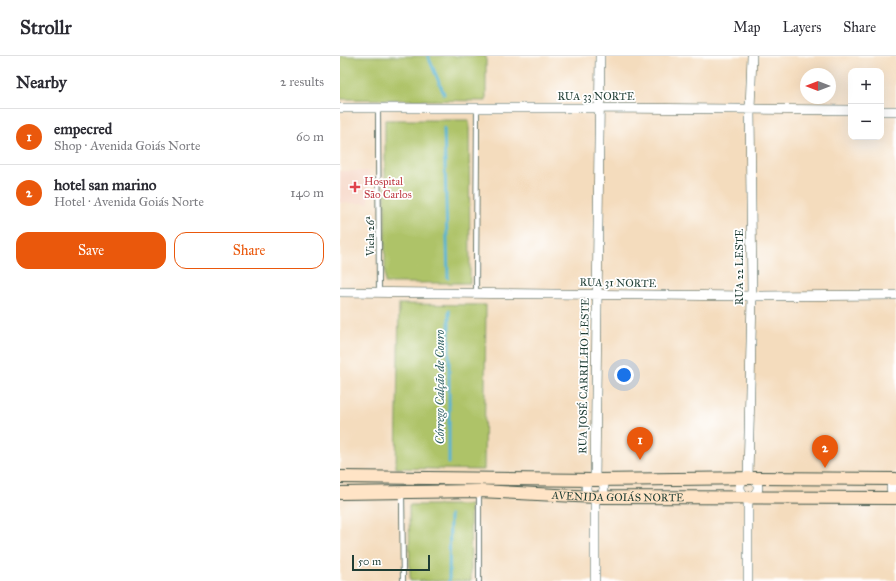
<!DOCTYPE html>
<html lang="en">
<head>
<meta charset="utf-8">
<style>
	:root { --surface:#fff; --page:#f2f2f3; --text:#2b2b33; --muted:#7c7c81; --line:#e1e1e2; --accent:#ea580c }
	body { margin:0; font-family:"IM FELL Great Primer",serif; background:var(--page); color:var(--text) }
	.controls { position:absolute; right:12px; top:12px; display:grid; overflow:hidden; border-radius:8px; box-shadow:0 4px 16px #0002 }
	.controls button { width:36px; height:36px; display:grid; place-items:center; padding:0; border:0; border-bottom:1px solid var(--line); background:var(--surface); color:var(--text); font:20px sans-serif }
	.compass { position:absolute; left:460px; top:12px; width:36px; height:36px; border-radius:50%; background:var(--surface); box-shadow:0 4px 16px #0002; rotate:270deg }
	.scale { position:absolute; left:12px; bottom:10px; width:78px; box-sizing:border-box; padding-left:4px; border:2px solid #1f3d34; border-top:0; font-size:11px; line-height:14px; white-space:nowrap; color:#1f3d34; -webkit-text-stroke:3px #fff; paint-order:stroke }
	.you { position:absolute; left:284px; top:319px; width:14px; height:14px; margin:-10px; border:3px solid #fff; border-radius:50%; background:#1a73e8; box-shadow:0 0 0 6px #1a73e833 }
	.badge { display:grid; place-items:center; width:26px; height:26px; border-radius:50%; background:var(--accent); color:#fff; font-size:13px; font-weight:700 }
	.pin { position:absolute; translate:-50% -33px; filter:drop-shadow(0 1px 2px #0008) }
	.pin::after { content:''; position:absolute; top:21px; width:14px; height:12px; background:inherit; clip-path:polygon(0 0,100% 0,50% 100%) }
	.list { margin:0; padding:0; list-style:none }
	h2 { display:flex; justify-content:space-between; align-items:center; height:52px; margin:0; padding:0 16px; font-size:17px }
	h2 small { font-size:13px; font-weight:400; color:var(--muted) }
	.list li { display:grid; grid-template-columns:26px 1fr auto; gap:12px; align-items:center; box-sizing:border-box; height:56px; padding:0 16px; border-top:1px solid var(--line) }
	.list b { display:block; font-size:15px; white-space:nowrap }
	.list p { margin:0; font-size:13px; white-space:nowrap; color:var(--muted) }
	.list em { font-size:13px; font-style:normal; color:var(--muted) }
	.actions { display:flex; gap:8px; padding:12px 16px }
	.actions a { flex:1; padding:9px 0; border:1px solid var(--accent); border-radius:12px; text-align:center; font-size:14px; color:var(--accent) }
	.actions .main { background:var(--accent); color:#fff }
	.map { position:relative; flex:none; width:556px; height:525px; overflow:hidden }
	header { display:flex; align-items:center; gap:24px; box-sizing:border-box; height:56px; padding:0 20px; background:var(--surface); border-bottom:1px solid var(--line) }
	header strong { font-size:19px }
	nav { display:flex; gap:22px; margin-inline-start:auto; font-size:14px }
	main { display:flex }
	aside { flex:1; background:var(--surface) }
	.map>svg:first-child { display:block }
</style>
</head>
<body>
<header>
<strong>Strollr</strong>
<nav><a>Map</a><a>Layers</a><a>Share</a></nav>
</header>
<main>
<aside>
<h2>Nearby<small>2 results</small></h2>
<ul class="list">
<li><span class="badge">1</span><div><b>empecred</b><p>Shop · Avenida Goiás Norte</p></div><em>60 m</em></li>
<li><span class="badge">2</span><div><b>hotel san marino</b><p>Hotel · Avenida Goiás Norte</p></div><em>140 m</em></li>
</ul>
<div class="actions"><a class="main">Save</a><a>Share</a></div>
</aside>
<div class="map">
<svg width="556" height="525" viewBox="0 0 556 525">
	<rect width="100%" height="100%" fill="#fff"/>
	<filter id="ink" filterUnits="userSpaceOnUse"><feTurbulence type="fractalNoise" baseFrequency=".025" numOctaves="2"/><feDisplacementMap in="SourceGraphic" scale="8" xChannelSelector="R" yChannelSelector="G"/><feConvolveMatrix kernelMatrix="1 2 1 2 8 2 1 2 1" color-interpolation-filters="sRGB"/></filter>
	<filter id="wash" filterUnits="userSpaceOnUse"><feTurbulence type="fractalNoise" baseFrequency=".012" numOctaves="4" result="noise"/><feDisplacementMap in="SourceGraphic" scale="16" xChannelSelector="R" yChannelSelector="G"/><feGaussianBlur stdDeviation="0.9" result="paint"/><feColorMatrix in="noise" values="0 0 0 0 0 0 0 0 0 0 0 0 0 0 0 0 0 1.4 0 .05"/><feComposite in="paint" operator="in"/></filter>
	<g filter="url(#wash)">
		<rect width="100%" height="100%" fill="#f4dcbd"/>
		<path fill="#f5d3c1" d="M0,115H29V147H0Z"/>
		<path fill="#aec368" stroke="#66804e" d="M0,0H146V45L0,43Z
			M45,64H129L130,227H45Z
			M59,248L146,249L144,414L56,412Z
			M69,449H130L131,525H70Z"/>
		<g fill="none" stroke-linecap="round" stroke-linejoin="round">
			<path stroke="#56b4d4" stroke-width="3" d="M88,0L104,38
				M104,72L108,222
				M109,255V407
				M109,525L110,459"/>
		</g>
	</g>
	<g filter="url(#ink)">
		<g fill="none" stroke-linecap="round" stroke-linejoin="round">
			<defs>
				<path id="lane" d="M38,52L39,237
					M136,237L137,52
					M62,437L63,525
					M139,525V437"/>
				<path id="street" d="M0,52H260L511,54
					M541,55H556
					M0,236L412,240L556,239
					M400 431a9 9 0 1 1 18 0a9 9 0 1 1-18 0Z
					M408,422L412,240L410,53L412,0
					M246 432a9 9 0 1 1 18 0a9 9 0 1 1-18 0Z
					M255,424L260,0
					M556,424L551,431L552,437L556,440
					M255,441V525
					M408,441V525"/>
				<g id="secondary">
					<path d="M0,421L255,424L417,422L556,423"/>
					<path id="s1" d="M0,437L139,435L255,441L556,442"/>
				</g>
			</defs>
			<use href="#lane" stroke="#3f5549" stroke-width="6"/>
			<use href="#street" stroke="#3f5549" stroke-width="10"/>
			<use href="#secondary" stroke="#3f5549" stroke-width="14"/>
			<use href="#lane" stroke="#fff" stroke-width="4.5"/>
			<use href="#street" stroke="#fff" stroke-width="9"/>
			<use href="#secondary" stroke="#ffe4c6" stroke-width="12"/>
		</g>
	</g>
	<path fill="#e0444e" stroke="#fff" stroke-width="1.5" d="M13 125h4v4h4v4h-4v4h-4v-4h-4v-4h4z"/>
	<g text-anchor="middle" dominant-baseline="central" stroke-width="3.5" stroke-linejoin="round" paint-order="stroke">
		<g font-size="11" fill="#1f3d34" stroke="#fff">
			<text x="256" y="40">RUA 33 NORTE</text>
			<text transform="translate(30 180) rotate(-90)">Viela 26ª</text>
			<text transform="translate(399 211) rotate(-90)">RUA 22 LESTE</text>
			<text transform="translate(278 227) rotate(1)">RUA 31 NORTE</text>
			<text transform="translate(244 320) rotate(-89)">RUA JOSÉ CARRILHO LESTE</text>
			<text stroke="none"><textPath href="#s1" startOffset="278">AVENIDA GOIÁS NORTE</textPath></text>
		</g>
		<g font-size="11" fill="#be3a42" stroke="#fff" text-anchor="start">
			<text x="24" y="125">Hospital<tspan x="24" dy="13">São Carlos</tspan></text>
		</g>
		<g font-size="12" font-style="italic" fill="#306164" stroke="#fff">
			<text transform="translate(100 331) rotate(-90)">Córrego Calção de Couro</text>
		</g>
	</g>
</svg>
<div class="controls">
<button>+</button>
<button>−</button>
</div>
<svg class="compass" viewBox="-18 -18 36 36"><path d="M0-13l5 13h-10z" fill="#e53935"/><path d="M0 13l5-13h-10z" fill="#7c7c81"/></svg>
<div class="scale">50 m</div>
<div class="you"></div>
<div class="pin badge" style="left:300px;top:404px">1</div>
<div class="pin badge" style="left:485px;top:412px">2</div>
</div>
</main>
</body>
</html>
